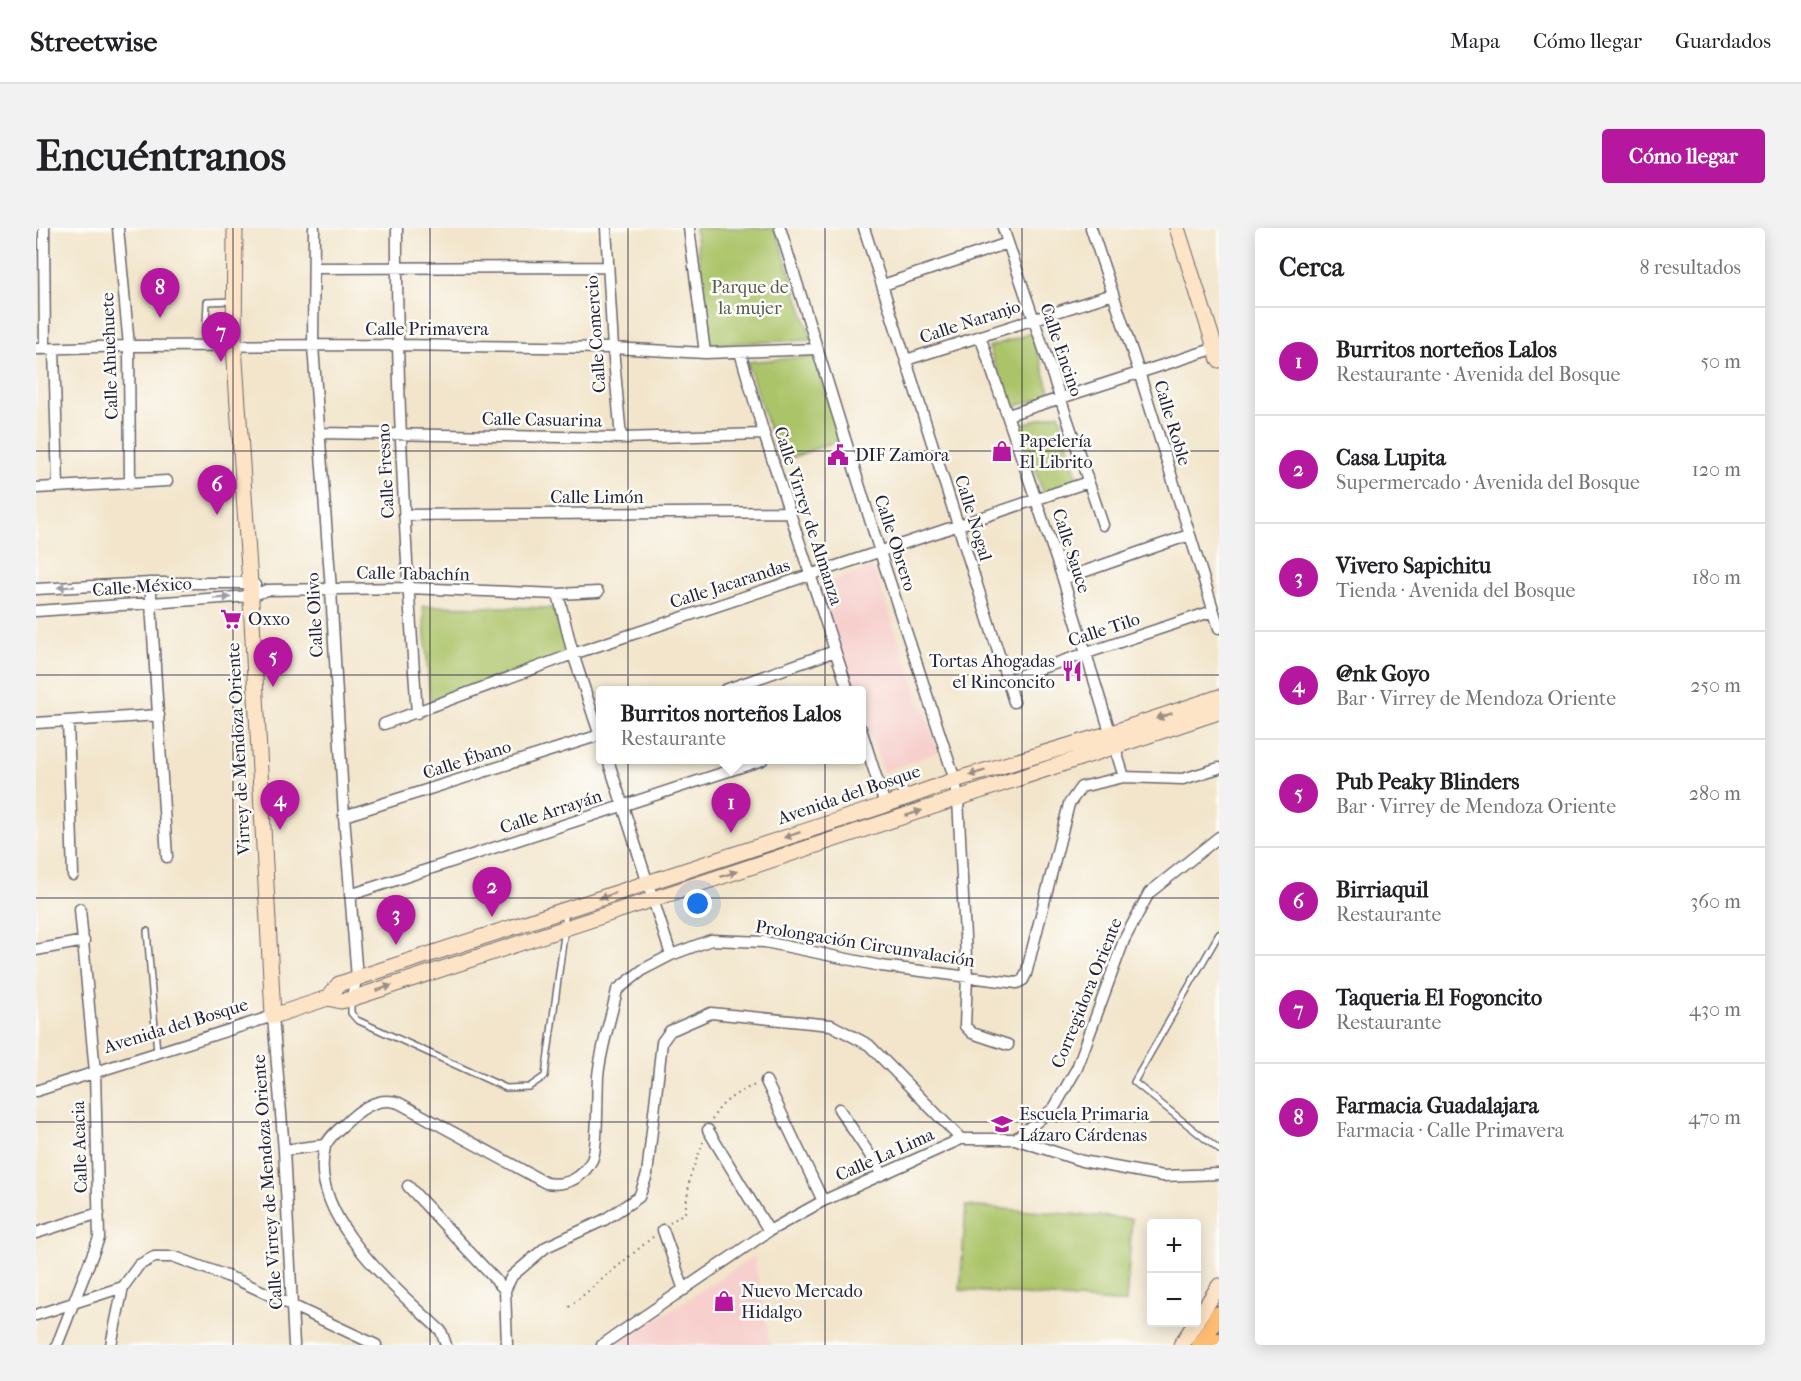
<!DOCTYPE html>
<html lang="es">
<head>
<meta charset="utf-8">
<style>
	:root { --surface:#fff; --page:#f2f2f2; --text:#202124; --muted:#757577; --line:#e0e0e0; --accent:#b5179e }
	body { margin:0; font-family:"IM FELL French Canon",serif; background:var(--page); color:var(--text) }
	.controls { position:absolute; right:18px; bottom:18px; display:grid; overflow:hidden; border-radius:6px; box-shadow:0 3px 15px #0003 }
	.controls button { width:54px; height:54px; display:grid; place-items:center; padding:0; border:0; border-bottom:2px solid var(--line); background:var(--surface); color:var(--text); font:30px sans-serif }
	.you { position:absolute; left:662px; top:676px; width:21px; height:21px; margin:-15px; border:4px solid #fff; border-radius:50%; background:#1a73e8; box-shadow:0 0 0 9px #1a73e833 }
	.badge { display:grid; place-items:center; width:39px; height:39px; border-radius:50%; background:var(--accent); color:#fff; font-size:20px; font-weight:700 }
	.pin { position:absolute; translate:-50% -50px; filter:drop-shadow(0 2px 3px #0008) }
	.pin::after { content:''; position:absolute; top:32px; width:21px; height:18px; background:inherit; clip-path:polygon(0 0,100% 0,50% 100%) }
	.popup { position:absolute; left:560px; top:458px; width:270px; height:78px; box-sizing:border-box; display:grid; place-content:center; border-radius:6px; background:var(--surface); filter:drop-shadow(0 2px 4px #0005); font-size:20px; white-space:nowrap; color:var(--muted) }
	.popup b { font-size:22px; color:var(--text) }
	.popup::after { content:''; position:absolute; left:50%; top:100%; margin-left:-12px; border:12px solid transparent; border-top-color:var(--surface) }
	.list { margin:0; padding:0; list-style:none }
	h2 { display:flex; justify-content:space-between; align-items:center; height:78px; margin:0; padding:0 24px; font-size:26px }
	h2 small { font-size:20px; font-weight:400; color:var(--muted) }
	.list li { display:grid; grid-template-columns:39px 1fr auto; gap:18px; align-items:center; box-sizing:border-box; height:108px; padding:0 24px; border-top:2px solid var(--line) }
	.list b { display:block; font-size:22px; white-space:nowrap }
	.list p { margin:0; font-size:20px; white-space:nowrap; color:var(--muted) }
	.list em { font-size:20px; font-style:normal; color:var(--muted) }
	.map { position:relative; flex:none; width:1183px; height:1117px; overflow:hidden; border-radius:6px }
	header { display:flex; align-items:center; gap:36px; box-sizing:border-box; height:84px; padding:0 30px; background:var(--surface); border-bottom:2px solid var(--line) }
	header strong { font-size:28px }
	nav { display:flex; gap:33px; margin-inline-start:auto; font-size:21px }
	.intro { display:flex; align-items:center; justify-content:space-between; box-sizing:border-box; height:144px; padding:0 36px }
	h1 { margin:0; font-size:42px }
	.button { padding:15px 27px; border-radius:6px; background:var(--accent); color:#fff; font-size:21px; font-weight:700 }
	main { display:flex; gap:36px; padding:0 36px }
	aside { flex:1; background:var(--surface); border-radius:6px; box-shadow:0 3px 15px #0003 }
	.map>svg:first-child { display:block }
</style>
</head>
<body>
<header>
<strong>Streetwise</strong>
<nav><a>Mapa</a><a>Cómo llegar</a><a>Guardados</a></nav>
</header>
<div class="intro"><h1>Encuéntranos</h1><a class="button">Cómo llegar</a></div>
<main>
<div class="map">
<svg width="1183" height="1117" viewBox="0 0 1183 1117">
	<rect width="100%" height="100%" fill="#fdfcf7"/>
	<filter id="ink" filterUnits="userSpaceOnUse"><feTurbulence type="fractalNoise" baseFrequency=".0167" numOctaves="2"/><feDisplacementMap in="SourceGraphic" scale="12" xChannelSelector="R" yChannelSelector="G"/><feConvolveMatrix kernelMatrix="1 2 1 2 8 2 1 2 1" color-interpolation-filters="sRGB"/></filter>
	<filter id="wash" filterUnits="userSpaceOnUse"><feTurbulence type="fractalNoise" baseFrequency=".008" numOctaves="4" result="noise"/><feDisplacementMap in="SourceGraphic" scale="24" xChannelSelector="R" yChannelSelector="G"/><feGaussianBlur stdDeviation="1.35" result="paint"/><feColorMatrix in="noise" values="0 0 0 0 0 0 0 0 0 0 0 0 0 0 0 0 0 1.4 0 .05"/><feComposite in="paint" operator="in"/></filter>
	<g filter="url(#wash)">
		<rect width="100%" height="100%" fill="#f2e5cb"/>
		<path fill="#f7d0cd" d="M837,339L903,524L847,544L826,483L825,462H818L781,359Z
			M718,1028L734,1117H581Z"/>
		<path fill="#acc469" stroke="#677352" stroke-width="1.5" d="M659,0H739L776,112L675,116Z
			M996,105L1015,167L973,180L953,119Z
			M781,128L804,212L744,234L711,134Z
			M1023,185L1042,252L1007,264L983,197Z
			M387,378L517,380L533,426L394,474Z
			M930,978L1096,991L1090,1075L924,1062Z"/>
	</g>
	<g filter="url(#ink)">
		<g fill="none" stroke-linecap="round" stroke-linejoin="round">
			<defs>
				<path id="lane" d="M169,118L171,74L197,73
					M111,703L121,824
					M1183,706L1098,854L1183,922
					M315,773V785L321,792L470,860L493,859L509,848L529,700V685"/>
				<path id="street" d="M8,0L9,121
					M82,0L93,118L94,256
					M278,0L277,118L295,362L308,588L321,750L315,771
					M361,0C360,162 369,323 381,485
					M570,0L577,120L585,210
					M653,0L669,125
					M744,0L844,324L919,552L922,570L931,749L929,798L936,805L972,817
					M828,0L978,474
					M967,0L1067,297
					M1055,0L1103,144L1183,400
					M278,40L572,39
					M847,57L972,15
					M944,108L1027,351L1088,549
					M0,121L93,118L361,117L577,120L669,125L782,121
					M18,121L22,258
					M704,124L728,206L812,462
					M870,132L1077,66
					M972,187L1183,119
					M284,205L585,210L728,206
					M0,260L131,253
					M368,287L754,284
					M1027,351L1153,307
					M115,355V375L131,629
					M0,361L115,355H214L219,357
					M522,366L537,426L564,508
					M0,383L215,368L231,362L372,360L522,366L562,364
					M970,452L1177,383
					M689,462L799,423
					M32,493L37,647
					M0,495L123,487
					M348,496L537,426L1052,254
					M825,501L849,577
					M572,532L635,727
					M308,588L564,507
					M314,667L726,532
					M0,722L48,713
					M730,853L787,973
					M0,863L237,788L248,922L258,1117
					M803,881L846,945
					M672,902L733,1003
					M979,911L1018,880L1041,840L1088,712L1113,665L1183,609
					M248,922L289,917
					M372,958L469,1062
					M627,1002L648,1062
					M0,1005L63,985
					M0,1087L87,1059
					M21,1117L63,1010L59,844L44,681
					M75,1117L87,1059L103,1037L118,1029H139L204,1053L340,1117
					M410,1117L405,1103C361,1061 271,989 289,919C292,910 303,901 310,895C324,881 343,868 363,875L510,955C531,958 546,951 556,932C562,920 561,865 562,848C565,819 575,790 581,762L608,741L635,727L675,712L729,714L845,738L981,755L987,752L990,746L1033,576L1045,559L1088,549L1147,551L1183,540
					M471,1117L469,1062L476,1048L510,1019L568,992L603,969L611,947L626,814L634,803L675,785L795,797L833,817L925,911
					M566,1117L733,1003L787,973L925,911H979L1046,933L1127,948L1183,946"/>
				<path id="secondary" d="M199,0L198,118L214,355L237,788L292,770L305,773L315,771L1183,484
					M1141,0L1183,132
					M292,770L303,756L321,750L849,577L919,552L1075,505L1183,469
					M1160,1093L1183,1058
					M1145,1117L1160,1094"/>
				<path id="primary" d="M1164,1117L1183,1086
					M1180,1117L1183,1113"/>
			</defs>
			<use href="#lane" stroke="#6b666d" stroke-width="8"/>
			<use href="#street" stroke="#6b666d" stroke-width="13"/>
			<use href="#secondary" stroke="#6b666d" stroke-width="17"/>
			<use href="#primary" stroke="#6b666d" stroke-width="19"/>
			<path stroke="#6b666d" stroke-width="2" stroke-dasharray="1.5 4.5" stroke-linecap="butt" d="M676,892C683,875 704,862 722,856
				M634,995L649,984L654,949L667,914
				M533,1079L618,1008"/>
			<use href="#lane" stroke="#fff" stroke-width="5"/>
			<use href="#street" stroke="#fff" stroke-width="10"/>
			<use href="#secondary" stroke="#fee4c6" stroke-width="15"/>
			<use href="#primary" stroke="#fdbc70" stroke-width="16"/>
		</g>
		<defs><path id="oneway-solid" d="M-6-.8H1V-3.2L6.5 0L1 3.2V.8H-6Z" transform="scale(1.5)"/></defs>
		<g fill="#9c9ca7">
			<use href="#oneway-solid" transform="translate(30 359) rotate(177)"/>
			<use href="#oneway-solid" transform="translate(186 370) rotate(-4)"/>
		</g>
		<g fill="#9b8d87">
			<use href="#oneway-solid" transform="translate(1128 488) rotate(161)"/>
			<use href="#oneway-solid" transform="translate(941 545) rotate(163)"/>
			<use href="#oneway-solid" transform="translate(878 585) rotate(-18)"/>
			<use href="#oneway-solid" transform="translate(756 607) rotate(162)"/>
			<use href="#oneway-solid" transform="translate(693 646) rotate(-18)"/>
			<use href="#oneway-solid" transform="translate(571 668) rotate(162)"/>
			<use href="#oneway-solid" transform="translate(348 760) rotate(-18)"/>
		</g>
	</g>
	<path fill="none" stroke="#22223b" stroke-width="1.5" stroke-opacity="0.55" d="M197,0V1117M394,0V1117M592,0V1117M789,0V1117M986,0V1117M0,223H1183M0,447H1183M0,670H1183M0,894H1183"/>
	<defs>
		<symbol id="shop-bare" viewBox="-9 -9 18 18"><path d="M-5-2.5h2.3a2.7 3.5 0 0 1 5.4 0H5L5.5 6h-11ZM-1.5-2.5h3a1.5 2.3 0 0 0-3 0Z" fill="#b5179e" stroke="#fdfcf7" stroke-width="2.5" paint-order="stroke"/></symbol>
		<symbol id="civic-bare" viewBox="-9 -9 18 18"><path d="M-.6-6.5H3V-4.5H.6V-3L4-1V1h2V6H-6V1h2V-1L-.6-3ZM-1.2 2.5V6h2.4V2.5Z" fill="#b5179e" stroke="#fdfcf7" stroke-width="2.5" paint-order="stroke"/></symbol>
		<symbol id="supermarket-bare" viewBox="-9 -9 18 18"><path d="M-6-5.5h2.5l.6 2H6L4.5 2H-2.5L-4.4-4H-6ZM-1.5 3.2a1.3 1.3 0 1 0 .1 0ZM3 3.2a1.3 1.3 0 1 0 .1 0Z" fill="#b5179e" stroke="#fdfcf7" stroke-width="2.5" paint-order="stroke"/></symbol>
		<symbol id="restaurant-bare" viewBox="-9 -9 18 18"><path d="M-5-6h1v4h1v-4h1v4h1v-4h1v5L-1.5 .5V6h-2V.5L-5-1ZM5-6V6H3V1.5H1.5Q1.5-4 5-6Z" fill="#b5179e" stroke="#fdfcf7" stroke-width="2.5" paint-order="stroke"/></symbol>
		<symbol id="school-bare" viewBox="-9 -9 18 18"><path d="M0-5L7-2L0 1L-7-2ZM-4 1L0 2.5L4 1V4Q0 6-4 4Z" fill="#b5179e" stroke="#fdfcf7" stroke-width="2.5" paint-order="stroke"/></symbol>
	</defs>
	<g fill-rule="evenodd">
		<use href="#shop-bare" x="951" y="208" width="30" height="30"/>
		<use href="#civic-bare" x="787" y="212" width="30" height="30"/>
		<use href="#supermarket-bare" x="180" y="376" width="30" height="30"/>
		<use href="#restaurant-bare" x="1021" y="428" width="30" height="30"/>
		<use href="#school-bare" x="951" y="881" width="30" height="30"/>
		<use href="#shop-bare" x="673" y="1058" width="30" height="30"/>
	</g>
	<g text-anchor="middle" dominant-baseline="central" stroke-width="5" stroke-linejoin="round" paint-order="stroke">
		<g font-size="18" fill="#525b4b" stroke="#fdfcf7">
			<text x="714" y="59">Parque de<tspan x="714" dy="21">la mujer</tspan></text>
		</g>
		<g font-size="18" fill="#22223b" stroke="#fdfcf7">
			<text transform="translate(934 94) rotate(-18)">Calle Naranjo</text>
			<text x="391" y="101">Calle Primavera</text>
			<text transform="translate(560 106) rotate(-94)">Calle Comercio</text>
			<text transform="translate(1025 122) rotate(71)">Calle Encino</text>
			<text transform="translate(74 128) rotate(-92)">Calle Ahuehuete</text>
			<text transform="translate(506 192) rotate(1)">Calle Casuarina</text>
			<text transform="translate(1136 195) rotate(73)">Calle Roble</text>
			<text transform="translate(350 243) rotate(-93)">Calle Fresno</text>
			<text x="561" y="269">Calle Limón</text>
			<text transform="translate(772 288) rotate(72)">Calle Virrey de Almanza</text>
			<text transform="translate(937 290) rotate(73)">Calle Nogal</text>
			<text transform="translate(859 315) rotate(72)">Calle Obrero</text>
			<text transform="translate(1035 323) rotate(72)">Calle Sauce</text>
			<text transform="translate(377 346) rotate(1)">Calle Tabachín</text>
			<text transform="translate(694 356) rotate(-18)">Calle Jacarandas</text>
			<text transform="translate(106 359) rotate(-4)">Calle México</text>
			<text transform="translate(279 387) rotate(-93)">Calle Olivo</text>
			<text transform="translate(1068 402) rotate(-18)">Calle Tilo</text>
			<text transform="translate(203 521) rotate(-93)">Virrey de Mendoza Oriente</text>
			<text transform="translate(431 532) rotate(-18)">Calle Ébano</text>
			<text transform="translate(813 567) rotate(-19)">Avenida del Bosque</text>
			<text transform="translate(515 584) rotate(-18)">Calle Arrayán</text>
			<text transform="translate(829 716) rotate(9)">Prolongación Circunvalación</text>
			<text transform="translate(1051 765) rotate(-68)">Corregidora Oriente</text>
			<text transform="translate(140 798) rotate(-17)">Avenida del Bosque</text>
			<text transform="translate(44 919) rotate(-92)">Calle Acacia</text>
			<text transform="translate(849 927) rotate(-24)">Calle La Lima</text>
			<text transform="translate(232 954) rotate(-94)">Calle Virrey de Mendoza Oriente</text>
		</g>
		<g font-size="18" fill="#22223b" stroke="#fdfcf7" text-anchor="start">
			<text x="983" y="213">Papelería<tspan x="983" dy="21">El Librito</tspan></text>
			<text x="819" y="227">DIF Zamora</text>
			<text x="212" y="391">Oxxo</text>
			<text x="1019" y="433" text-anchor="end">Tortas Ahogadas<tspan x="1019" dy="21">el Rinconcito</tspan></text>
			<text x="983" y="886">Escuela Primaria<tspan x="983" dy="21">Lázaro Cárdenas</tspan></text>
			<text x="705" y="1063">Nuevo Mercado<tspan x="705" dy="21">Hidalgo</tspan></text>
		</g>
	</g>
</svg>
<div class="controls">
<button>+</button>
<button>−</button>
</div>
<div class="you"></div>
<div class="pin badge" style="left:695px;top:605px">1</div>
<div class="popup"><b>Burritos norteños Lalos</b>Restaurante</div>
<div class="pin badge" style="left:456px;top:689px">2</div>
<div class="pin badge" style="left:360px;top:717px">3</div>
<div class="pin badge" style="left:244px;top:602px">4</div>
<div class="pin badge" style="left:237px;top:459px">5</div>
<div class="pin badge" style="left:181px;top:287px">6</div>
<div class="pin badge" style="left:185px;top:134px">7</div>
<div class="pin badge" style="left:124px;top:90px">8</div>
</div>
<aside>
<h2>Cerca<small>8 resultados</small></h2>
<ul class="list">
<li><span class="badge">1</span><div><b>Burritos norteños Lalos</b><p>Restaurante · Avenida del Bosque</p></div><em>50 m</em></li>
<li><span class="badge">2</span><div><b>Casa Lupita</b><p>Supermercado · Avenida del Bosque</p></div><em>120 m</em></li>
<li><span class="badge">3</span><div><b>Vivero Sapichitu</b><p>Tienda · Avenida del Bosque</p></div><em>180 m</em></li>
<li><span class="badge">4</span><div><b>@nk Goyo</b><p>Bar · Virrey de Mendoza Oriente</p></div><em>250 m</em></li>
<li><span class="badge">5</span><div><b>Pub Peaky Blinders</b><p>Bar · Virrey de Mendoza Oriente</p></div><em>280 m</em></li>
<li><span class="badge">6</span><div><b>Birriaquil</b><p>Restaurante</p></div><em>360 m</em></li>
<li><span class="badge">7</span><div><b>Taqueria El Fogoncito</b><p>Restaurante</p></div><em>430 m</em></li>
<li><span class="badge">8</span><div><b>Farmacia Guadalajara</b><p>Farmacia · Calle Primavera</p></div><em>470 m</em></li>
</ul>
</aside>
</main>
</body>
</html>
